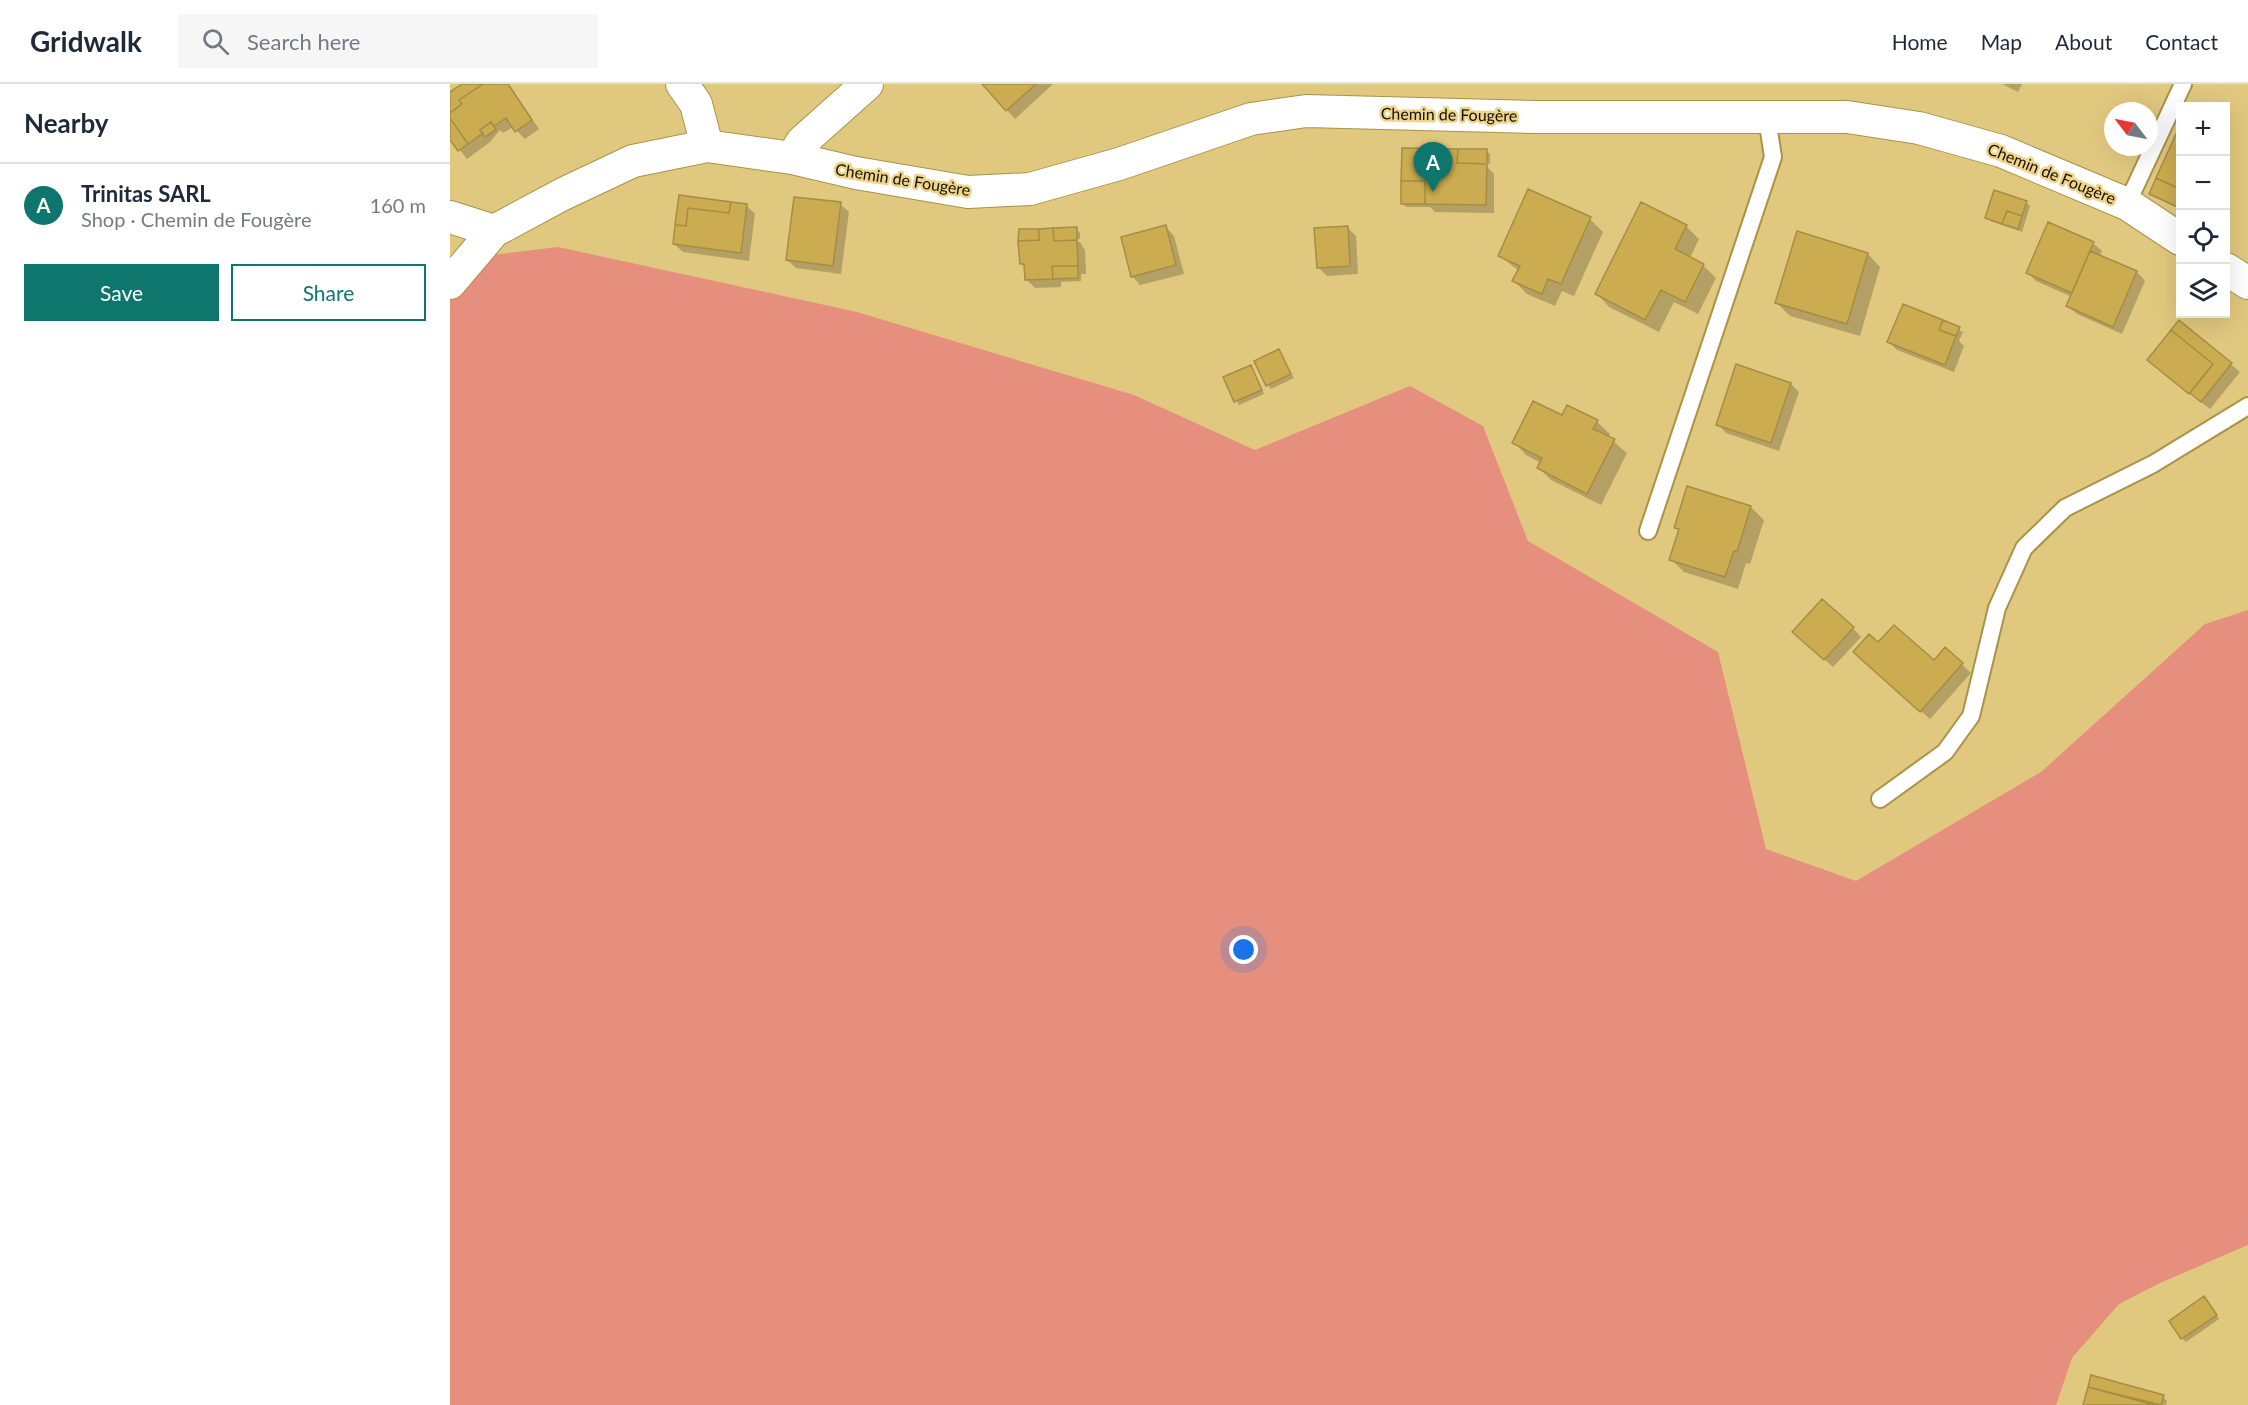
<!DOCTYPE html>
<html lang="en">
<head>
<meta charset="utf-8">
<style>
	:root { --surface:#fff; --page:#f6f6f7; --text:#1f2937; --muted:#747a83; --line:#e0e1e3; --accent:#0f766e }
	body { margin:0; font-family:Lato,sans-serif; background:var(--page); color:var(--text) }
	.controls { position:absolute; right:18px; top:18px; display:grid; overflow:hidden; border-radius:0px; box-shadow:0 6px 24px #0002 }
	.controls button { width:54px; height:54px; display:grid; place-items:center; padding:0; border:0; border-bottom:2px solid var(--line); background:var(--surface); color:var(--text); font:30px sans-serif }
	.compass { position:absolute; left:1654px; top:18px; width:54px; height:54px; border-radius:50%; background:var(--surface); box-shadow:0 6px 24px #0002; rotate:302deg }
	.you { position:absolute; left:794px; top:866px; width:21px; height:21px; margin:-15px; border:4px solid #fff; border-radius:50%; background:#1a73e8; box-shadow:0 0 0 9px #1a73e833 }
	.badge { display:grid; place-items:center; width:39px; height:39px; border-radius:50%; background:var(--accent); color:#fff; font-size:20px; font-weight:700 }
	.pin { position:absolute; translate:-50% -50px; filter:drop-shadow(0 2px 3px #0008) }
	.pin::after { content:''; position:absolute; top:32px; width:21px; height:18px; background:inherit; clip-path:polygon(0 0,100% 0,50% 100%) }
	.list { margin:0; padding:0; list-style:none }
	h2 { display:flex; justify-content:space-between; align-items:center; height:78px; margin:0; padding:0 24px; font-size:26px }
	h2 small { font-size:20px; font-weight:400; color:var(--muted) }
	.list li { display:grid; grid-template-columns:39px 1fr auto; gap:18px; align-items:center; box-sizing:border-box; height:84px; padding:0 24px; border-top:2px solid var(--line) }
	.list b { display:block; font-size:22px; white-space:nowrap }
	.list p { margin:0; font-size:20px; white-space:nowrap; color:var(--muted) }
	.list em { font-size:20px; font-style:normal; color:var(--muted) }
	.actions { display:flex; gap:12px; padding:18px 24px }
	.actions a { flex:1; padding:14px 0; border:2px solid var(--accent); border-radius:0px; text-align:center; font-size:21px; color:var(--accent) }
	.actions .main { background:var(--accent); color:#fff }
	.icon { flex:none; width:33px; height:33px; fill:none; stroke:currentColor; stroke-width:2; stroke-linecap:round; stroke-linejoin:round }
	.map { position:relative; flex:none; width:1798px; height:1321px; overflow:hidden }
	header { display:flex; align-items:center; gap:36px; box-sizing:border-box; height:84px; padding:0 30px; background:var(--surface); border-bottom:2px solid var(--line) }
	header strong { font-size:28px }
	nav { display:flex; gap:33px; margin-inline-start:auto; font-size:21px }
	.search { width:420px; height:54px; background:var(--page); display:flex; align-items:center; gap:15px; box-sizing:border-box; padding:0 21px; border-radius:0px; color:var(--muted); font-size:22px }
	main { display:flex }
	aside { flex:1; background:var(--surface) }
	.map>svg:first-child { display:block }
</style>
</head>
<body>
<header>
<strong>Gridwalk</strong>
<div class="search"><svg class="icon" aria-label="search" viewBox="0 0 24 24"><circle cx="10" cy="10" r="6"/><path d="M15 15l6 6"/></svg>Search here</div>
<nav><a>Home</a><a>Map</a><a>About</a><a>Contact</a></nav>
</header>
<main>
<aside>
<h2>Nearby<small></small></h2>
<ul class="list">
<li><span class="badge">A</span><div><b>Trinitas SARL</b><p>Shop · Chemin de Fougère</p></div><em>160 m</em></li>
</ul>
<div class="actions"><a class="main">Save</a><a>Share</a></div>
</aside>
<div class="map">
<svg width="1798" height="1321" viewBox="0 0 1798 1321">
	<rect width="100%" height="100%" fill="#e1c87f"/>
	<path fill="#e78f7f" d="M108,163L407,228L684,311L805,366L960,302L1033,342L1078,457L1268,568L1316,765L1406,797L1591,688L1755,540L1798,526V1161L1710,1199L1669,1220L1622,1274L1606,1321H0V185L18,174Z"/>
	<path fill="#0003" d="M15,0H59L89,45L75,55L63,43L53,49L50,46L40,58L17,75L0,53V10Z
		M534,0H603L565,35Z
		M1552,0H1572L1568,8Z
		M1727,52L1730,54V125L1701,110Z
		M1036,67L1040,70V81L1032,73L1030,75L1044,90V129L985,128L980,123H956L952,119Z
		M1079,107L1140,135L1153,148L1124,212L1112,207L1105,222L1077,210L1064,197L1069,187L1050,172Z
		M1576,118L1580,122L1572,148L1541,137L1537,133Z
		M390,120L399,128L391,190L346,184L337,176Z
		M296,121L305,130L299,177L233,168L224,160Z
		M1236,142L1249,155L1240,174L1253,181L1266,194L1248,230L1224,218L1209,248L1159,223L1147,210Z
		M716,143L724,152L734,190L690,201L682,192Z
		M897,143L906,152L908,190L877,192L868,183Z
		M626,145L630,149V155H611V158H630L635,166L636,190H631V197L611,198V203L585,204L577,196L576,184L571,179Z
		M1643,159L1652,167L1650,172L1687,188L1695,197L1672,250L1627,230L1618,222L1622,213L1586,197L1578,189Z
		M1418,170L1430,183L1410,252L1340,232L1327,219Z
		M1454,222L1513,248L1509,257L1514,262L1504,288L1447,266L1439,258Z
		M1730,238L1790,288L1760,325L1707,284Z
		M828,267L844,294L821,305L818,301Z
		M800,282L814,310L789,321L775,294Z
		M1341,300L1349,308L1329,367L1276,349L1268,340Z
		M1112,333L1147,338L1160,350L1158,353L1177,369L1151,421L1101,396L1089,384L1091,379L1076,371L1064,358Z
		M1238,404L1301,423L1314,436L1300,480L1296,479L1288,505L1234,488L1221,475L1230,448L1226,444Z
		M1403,544L1411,553L1383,583L1353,556Z
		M1428,561L1484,578L1495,565L1521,589L1480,635L1413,576Z
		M1757,1218L1769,1235L1736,1258L1732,1254Z
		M1642,1293L1713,1313L1717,1317L1716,1321H1635Z"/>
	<path fill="#cbac50" stroke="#a58d44" stroke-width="1.5" d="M12,0H33L9,16L12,20L0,29V8Z
		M33,0H58L82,36L65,48L56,34L44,42L41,38L30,46L33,49L18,60L0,34V29L12,20L9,16Z
		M532,0H586L556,27Z
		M0,34L18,60L8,67L0,56Z
		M41,38L46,46L35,53L30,46Z
		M1726,50L1730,52V105L1706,94Z
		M952,64L1008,65L1007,79L1037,80L1036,121L975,120V97H951Z
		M1008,65H1037V80L1007,79Z
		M1706,94L1730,105V124L1699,110Z
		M951,97H975V120H951Z
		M1078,105L1141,133L1111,200L1098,195L1092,210L1062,197L1070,182L1048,172Z
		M1544,106L1577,117L1572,132L1557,127L1552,140L1535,134Z
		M229,111L281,118L279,129L238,124L236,142L225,141Z
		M344,113L391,118L383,182L336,176Z
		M281,118L297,120L291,169L223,160L225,141L236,142L238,124L279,129Z
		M1191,118L1237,141L1225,165L1254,180L1235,218L1211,206L1195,236L1145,210Z
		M1557,127L1572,132L1568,145L1552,140Z
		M1598,138L1644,158L1622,209L1576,189Z
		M716,141L726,181L681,193L671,153Z
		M898,142L900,182L867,184L864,144Z
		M627,143V156L604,157L603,144Z
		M603,144L604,157L627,156L628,182H602L603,195L575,196L574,180H570L568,157L589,156V145Z
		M569,145H589V156L568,157Z
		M1347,147L1418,169L1397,240L1325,219Z
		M1640,167L1687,187L1663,243L1616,222Z
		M602,182H628V194L603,195Z
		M1453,220L1493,236L1489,246L1506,252L1495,281L1437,258Z
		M1493,236L1510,243L1506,252L1489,246Z
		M1729,236L1782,279L1751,318L1740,309L1763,280L1721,246Z
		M1721,246L1763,280L1739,310L1697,276Z
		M829,265L841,290L816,302L804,277Z
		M1286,280L1341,299L1321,359L1266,341Z
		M801,281L812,306L784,318L773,293Z
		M1083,317L1112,331L1117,321L1148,336L1143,345L1165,355L1137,410L1087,384L1092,374L1062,359Z
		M1237,402L1301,422L1287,468L1284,467L1275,493L1219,476L1229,445L1224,444Z
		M1372,515L1404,543L1374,576L1342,548Z
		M1444,541L1484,576L1495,563L1513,579L1470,628L1403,568L1419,550L1428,558Z
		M1754,1212L1767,1231L1731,1255L1719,1237Z
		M1641,1291L1714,1311L1711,1321L1638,1303Z
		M1638,1303L1704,1321H1633Z"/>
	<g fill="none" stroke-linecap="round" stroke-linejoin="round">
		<defs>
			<path id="service" d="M1677,120L1733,0
				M1198,447L1323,73L1317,34
				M1430,715L1495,668L1521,632L1547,524L1574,464L1615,424L1703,380L1798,322"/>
			<path id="minor" d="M232,0L246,20L257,62
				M342,74L352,58L417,0
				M0,133L44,147
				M1776,185L1798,199
				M0,199L44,147L113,110L183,77L257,62L342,74L406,89L518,108L580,105L669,80L801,35L856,27L1087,33H1397L1469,44L1551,67L1677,120L1730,155"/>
		</defs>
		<use href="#service" stroke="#aa9249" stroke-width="20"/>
		<use href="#minor" stroke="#aa9249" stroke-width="34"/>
		<use href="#service" stroke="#fff" stroke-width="16"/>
		<use href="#minor" stroke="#fff" stroke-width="32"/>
	</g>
	<g text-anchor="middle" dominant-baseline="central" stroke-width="5" stroke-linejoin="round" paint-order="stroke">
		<g font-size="16" fill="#170f00" stroke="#eed58b">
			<text transform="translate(999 30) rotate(1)">Chemin de Fougère</text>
			<text transform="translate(1602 89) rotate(22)">Chemin de Fougère</text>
			<text transform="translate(453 95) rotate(9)">Chemin de Fougère</text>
		</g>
	</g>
</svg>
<div class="controls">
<button>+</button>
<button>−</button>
<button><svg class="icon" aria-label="locate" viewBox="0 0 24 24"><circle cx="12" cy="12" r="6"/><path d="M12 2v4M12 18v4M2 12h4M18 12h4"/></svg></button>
<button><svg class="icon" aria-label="layers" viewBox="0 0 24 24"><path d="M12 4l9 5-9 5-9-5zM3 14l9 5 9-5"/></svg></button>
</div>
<svg class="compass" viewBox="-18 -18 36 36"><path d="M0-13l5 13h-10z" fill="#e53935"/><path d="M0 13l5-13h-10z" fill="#747a83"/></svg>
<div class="you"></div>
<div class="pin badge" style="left:983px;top:108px">A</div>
</div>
</main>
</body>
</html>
